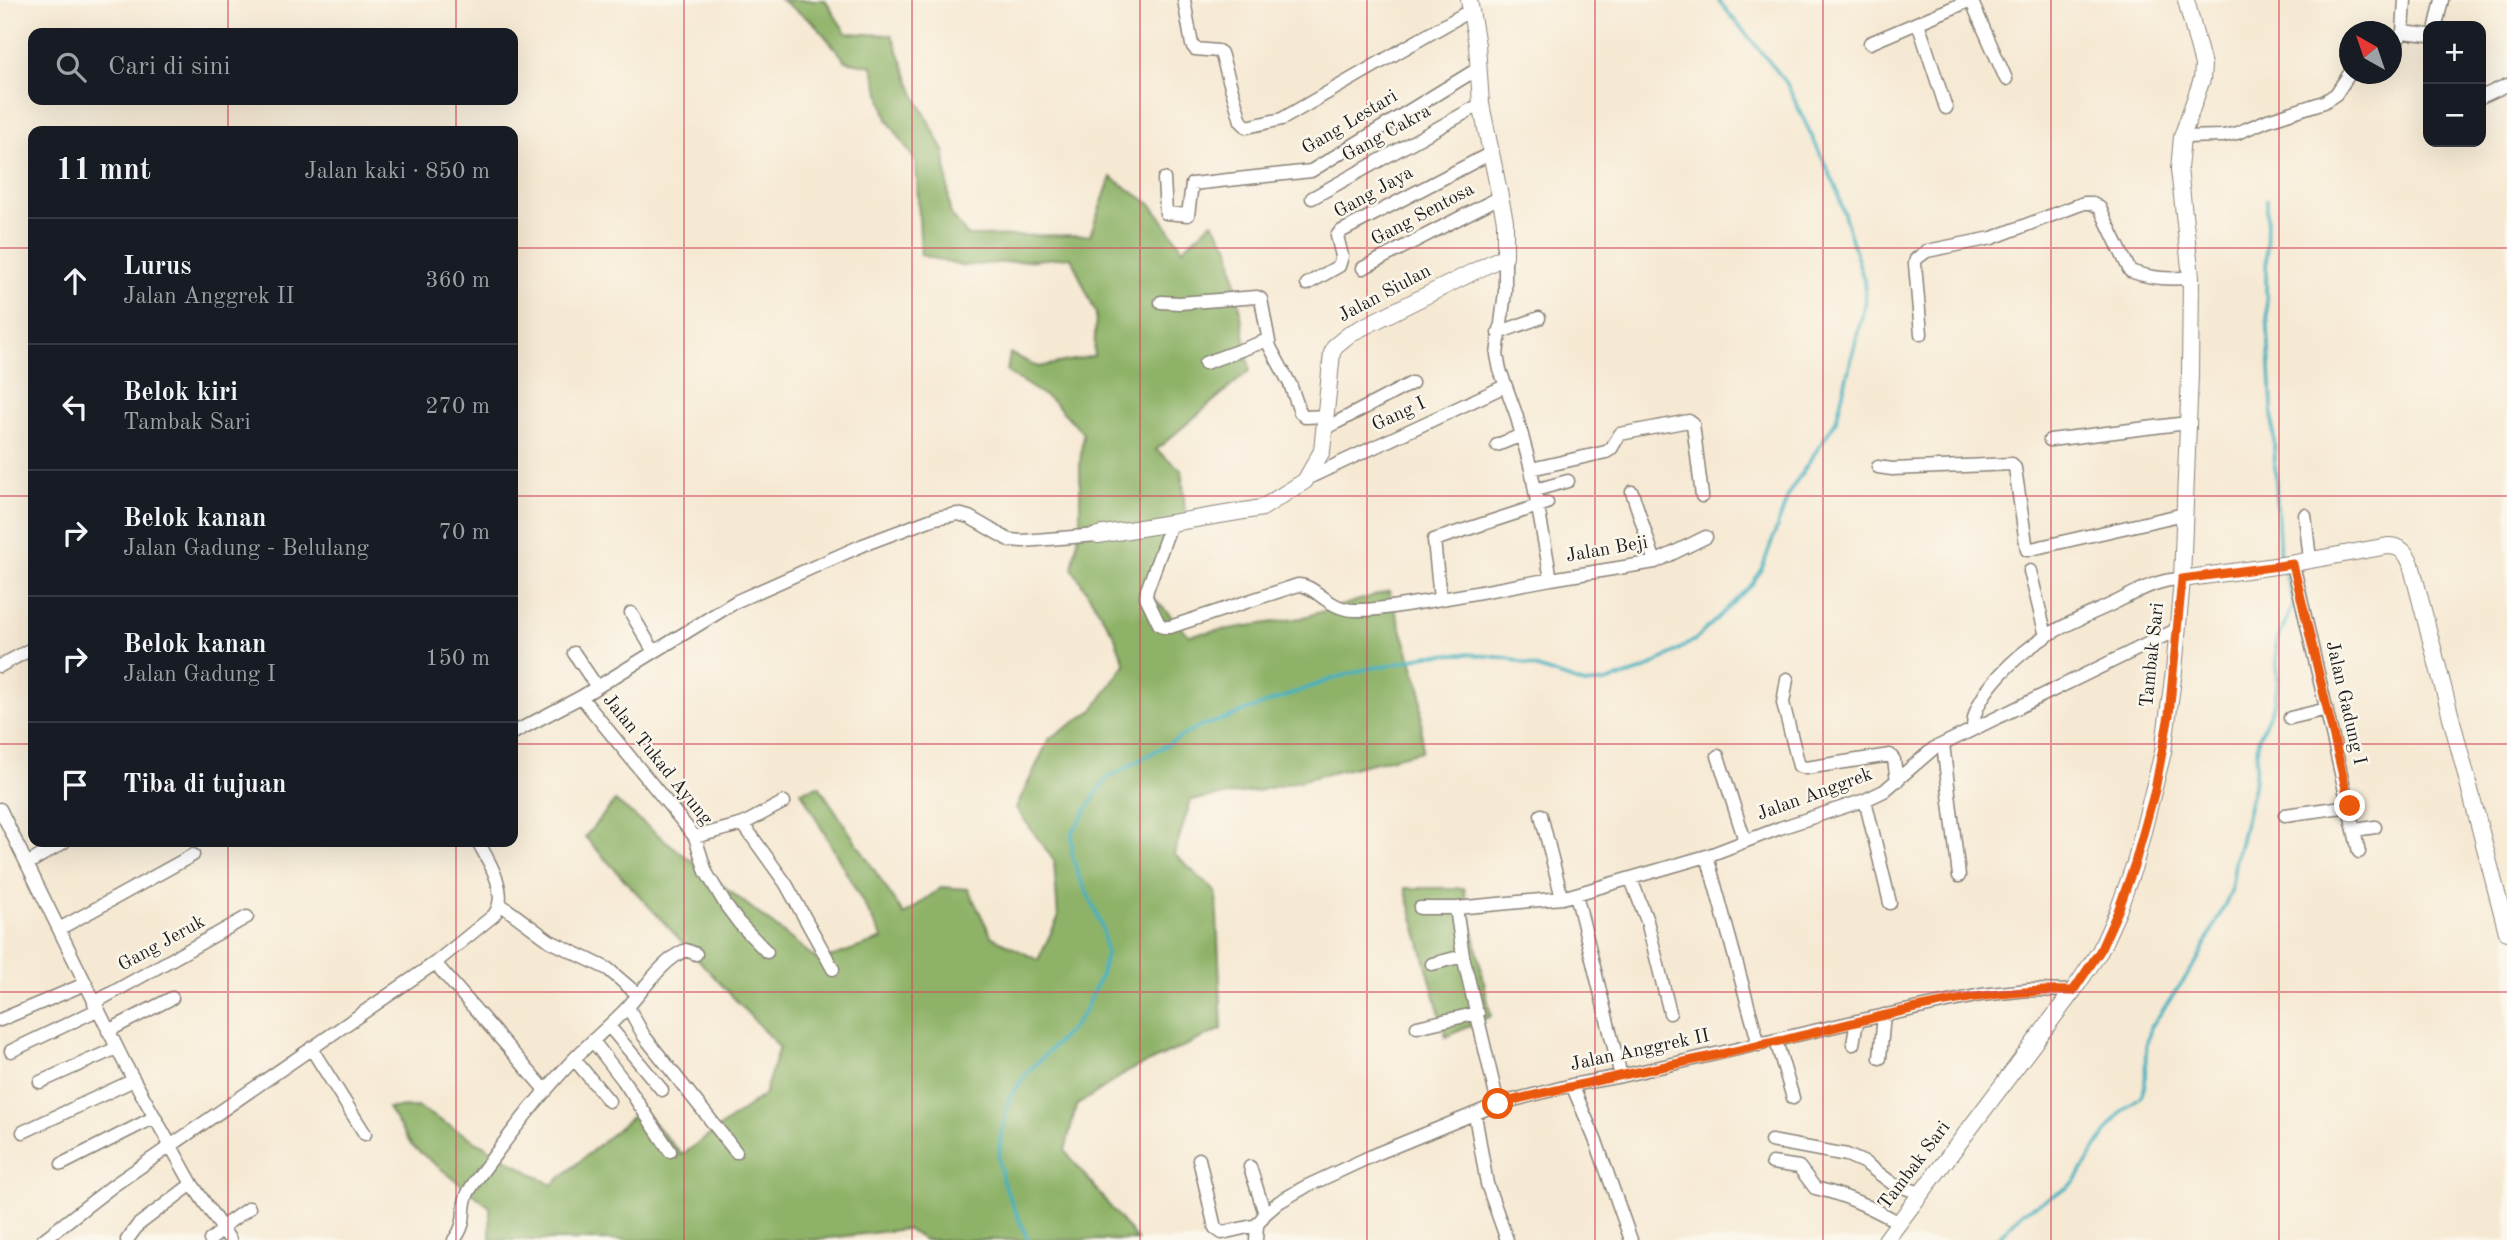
<!DOCTYPE html>
<html lang="id">
<head>
<meta charset="utf-8">
<style>
	:root { --surface:#171b24; --page:#242831; --text:#f1f3f6; --muted:#9ea1a6; --line:#363941 }
	body { margin:0; font-family:"Old Standard TT",serif; background:var(--page); color:var(--text) }
	.controls { position:absolute; right:21px; top:21px; display:grid; overflow:hidden; border-radius:14px; box-shadow:0 7px 28px #0002 }
	.controls button { width:63px; height:63px; display:grid; place-items:center; padding:0; border:0; border-bottom:2px solid var(--line); background:var(--surface); color:var(--text); font:35px sans-serif }
	.compass { position:absolute; left:2339px; top:21px; width:63px; height:63px; border-radius:50%; background:var(--surface); box-shadow:0 7px 28px #0002; rotate:320deg }
	.stop { position:absolute; width:21px; height:21px; margin:-16px; border:5px solid #ea580c; border-radius:50%; background:#fff }
	.stop.end { background:#ea580c; border-color:#fff; box-shadow:0 2px 7px #0008 }
	.list { margin:0; padding:0; list-style:none }
	h2 { display:flex; justify-content:space-between; align-items:center; height:91px; margin:0; padding:0 28px; font-size:30px }
	h2 small { font-size:23px; font-weight:400; color:var(--muted) }
	.list li { display:grid; grid-template-columns:46px 1fr auto; gap:21px; align-items:center; box-sizing:border-box; height:126px; padding:0 28px; border-top:2px solid var(--line) }
	.list b { display:block; font-size:26px; white-space:nowrap }
	.list p { margin:0; font-size:23px; white-space:nowrap; color:var(--muted) }
	.list em { font-size:23px; font-style:normal; color:var(--muted) }
	.icon { flex:none; width:38px; height:38px; fill:none; stroke:currentColor; stroke-width:2; stroke-linecap:round; stroke-linejoin:round }
	.map { position:relative; flex:none; width:2507px; height:1240px; overflow:hidden }
	.search { position:absolute; background:var(--surface); box-shadow:0 7px 28px #0002; left:28px; top:28px; width:490px; height:77px; display:flex; align-items:center; gap:18px; box-sizing:border-box; padding:0 24px; border-radius:14px; color:var(--muted); font-size:26px }
	.panel { position:absolute; background:var(--surface); box-shadow:0 7px 28px #0002; left:28px; top:126px; width:490px; height:721px; border-radius:14px }
	.map>svg:first-child { display:block }
</style>
</head>
<body>
<div class="map">
<svg width="2507" height="1240" viewBox="0 0 2507 1240">
	<rect width="100%" height="100%" fill="#fbf7ec"/>
	<filter id="ink" filterUnits="userSpaceOnUse"><feTurbulence type="fractalNoise" baseFrequency=".0143" numOctaves="2"/><feDisplacementMap in="SourceGraphic" scale="14" xChannelSelector="R" yChannelSelector="G"/><feConvolveMatrix kernelMatrix="1 2 1 2 8 2 1 2 1" color-interpolation-filters="sRGB"/></filter>
	<filter id="wash" filterUnits="userSpaceOnUse"><feTurbulence type="fractalNoise" baseFrequency=".00686" numOctaves="4" result="noise"/><feDisplacementMap in="SourceGraphic" scale="28" xChannelSelector="R" yChannelSelector="G"/><feGaussianBlur stdDeviation="1.57" result="paint"/><feColorMatrix in="noise" values="0 0 0 0 0 0 0 0 0 0 0 0 0 0 0 0 0 1.4 0 .05"/><feComposite in="paint" operator="in"/></filter>
	<g filter="url(#wash)">
		<rect width="100%" height="100%" fill="#f6e9d3"/>
		<path fill="#8eb268" stroke="#556742" stroke-width="2" d="M781,0H825L846,33L892,35L915,95L945,153L950,213L968,236L1090,235L1111,177L1152,205L1183,249L1212,222L1230,248L1250,370L1156,450L1182,470L1185,512L1147,591L1189,635L1301,618L1389,591L1421,691L1422,751L1257,791L1191,800L1174,854L1216,892L1222,1029L1129,1071L1076,1106L1065,1151L1137,1240H925L906,1229L813,1240H490V1207L412,1146L388,1108L417,1107L552,1185L641,1109L682,1155L764,1095L779,1047L585,837L615,801L819,961L883,939L801,791L819,786L904,915L942,887L968,889L992,937L1038,960L1058,918L1054,861L1016,808L1049,739L1093,710L1125,664L1114,635L1072,568L1080,528V465L1083,433L1054,402L1007,372L1010,353L1038,367L1094,356L1096,314L1071,257L961,266L921,255L916,162L887,119L872,66L846,61L814,23Z
			M1405,888H1464L1491,1016L1446,1037Z"/>
		<g fill="none" stroke-linecap="round" stroke-linejoin="round">
			<path stroke="#43b1bf" stroke-width="3.5" d="M2267,199L2266,290L2280,561
				M1028,1240L1003,1182L999,1162L1000,1142L1009,1098L1027,1073L1072,1028L1084,1012L1101,975L1106,954L1103,931L1096,911L1078,875L1072,853V833L1106,779L1200,726L1219,721L1332,679L1370,668L1388,666L1427,655L1467,654L1508,658L1585,684L1605,682L1644,670L1695,640L1753,583L1763,566L1790,491L1836,421L1865,303V284L1836,187L1786,82L1718,0
				M1996,1240L2023,1212L2067,1188L2076,1180L2105,1134L2122,1111L2141,1096L2145,1085L2146,1046L2151,1027L2197,961L2231,892L2235,863L2254,786L2258,740L2275,701L2278,679L2276,643L2294,603L2284,571"/>
		</g>
	</g>
	<g filter="url(#ink)">
		<g fill="none" stroke-linecap="round" stroke-linejoin="round">
			<defs>
				<path id="minor" d="M1184,0L1192,45L1195,49L1218,51L1221,53L1241,121L1247,127L1282,119L1471,10
					M1971,0L2006,79
					M1918,23L1946,108
					M2436,26L2442,0
					M2403,32L2405,0
					M1870,43L1971,0
					M2392,48L2403,32L2428,35
					M2481,97L2507,85
					M2182,137L2223,136L2237,133L2268,120L2324,102L2336,94L2350,73
					M1164,179L1166,213L1188,215L1192,184L1311,171L1479,68
					M1312,198L1481,104
					M1363,268L1500,197
					M1307,284L1339,266L1342,256L1337,236L1340,232L1491,153
					M1161,302L1179,303L1257,297L1261,299L1270,347L1290,384L1300,412L1305,417L1327,416
					M1498,333L1539,318
					M1921,334L1915,264L1916,259L1927,251L1992,238L2084,203H2091L2100,208L2130,271C2149,278 2171,280 2191,277
					M1205,363L1268,340
					M1326,428L1412,383
					M2050,440L2187,423
					M1497,445L1522,435
					M1878,467L1892,469L2012,464L2015,468L2027,550L2184,514
					M1531,469L1606,452L1611,449L1620,434L1689,421L1693,424L1702,496
					M1308,478L1505,386
					M1535,490L1568,481
					M1632,492L1655,562
					M2305,515L2310,560
					M1171,524L1147,590L1146,597L1159,624L1164,627H1170L1298,585C1316,585 1328,610 1355,610C1378,611 1401,605 1424,602C1467,595 1509,587 1551,579L1531,469L1516,414L1500,370L1497,355L1505,292V256
					M2293,564L2359,852
					M2030,571L2046,636
					M1551,579L1655,562L1706,537
					M1440,599L1434,540L1547,503
					M631,613L654,652
					M574,653L597,687
					M0,666L33,648
					M1787,679L1783,703L1799,766L1806,768L1890,755L1894,760L1897,781
					M581,697L695,837L706,872L727,907L739,923L767,952
					M2290,718L2327,709
					M1973,729C1972,694 2020,652 2048,635C2068,623 2091,614 2112,604C2135,593 2156,579 2182,579
					M513,733L581,697L737,601L863,545L935,518L958,514L969,517L1009,540L1023,541L1098,535
					M1943,744L1959,876
					M1718,756L1745,841
					M1865,800L1890,903
					M0,809L125,1064L192,1184L230,1240
					M1541,815L1562,898
					M2285,815L2350,806
					M743,824L786,884L833,969
					M2355,830L2375,827
					M695,837L743,824L784,802
					M1707,856L1759,1045
					M27,864L64,842
					M1631,879L1647,921L1670,1013
					M1576,894L1621,1076
					M500,904L550,941L608,969L637,994
					M1420,908H1456L1562,898L1707,856L1780,828L1865,800L1884,791L1933,749L2176,630
					M1456,908L1463,956L1498,1104
					M59,929L193,855
					M435,963L546,1091
					M1432,964L1463,956
					M94,1003L247,917
					M628,1007L644,1036L736,1152
					M0,1020L85,984
					M609,1026L662,1090
					M1417,1027L1478,1013
					M108,1031L172,998
					M593,1041L623,1080L670,1151
					M1776,1041L1793,1098
					M1853,1044L1857,1021
					M311,1048L365,1134
					M11,1051L97,1010
					M1880,1058L1884,1015
					M574,1059L609,1101
					M40,1082L117,1048
					M1572,1085L1597,1144L1631,1240
					M1475,1115L1487,1184L1507,1240
					M23,1132L134,1080
					M1771,1141L1847,1155L1865,1163L1893,1184L1921,1193
					M1199,1159L1215,1228L1222,1233L1257,1225
					M1772,1163L1799,1167L1815,1188C1846,1195 1870,1207 1898,1222
					M62,1164L155,1117
					M1250,1167L1265,1214
					M222,1227L249,1208
					M43,1240L114,1185L435,963L493,916C511,896 489,861 478,842
					M127,1240L138,1225L192,1184
					M210,1240L223,1230
					M454,1240C470,1220 459,1208 469,1191C476,1179 486,1167 494,1156C519,1122 546,1088 576,1057C592,1041 609,1026 626,1009C642,992 664,958 686,950L696,954
					M1256,1240L1257,1225L1265,1214L1279,1202L1305,1187L1376,1154L1498,1104L1572,1085L1621,1076L1857,1021L1981,995L2028,990L2073,991"/>
				<path id="tertiary" d="M1098,535L1262,508L1305,481L1322,451L1332,353L1335,346L1351,333L1505,256V221L1481,104L1477,45L1469,0
					M2182,579L2289,564L2388,546C2401,546 2407,553 2411,564L2507,932
					M1886,1240L2073,991L2100,951L2118,911L2135,863L2163,752L2174,671L2182,579L2190,374L2191,277L2179,169L2182,137L2202,79L2203,65L2186,0"/>
			</defs>
			<use href="#minor" stroke="#898278" stroke-width="15"/>
			<use href="#tertiary" stroke="#898278" stroke-width="18"/>
			<use href="#minor" stroke="#fff" stroke-width="12"/>
			<use href="#tertiary" stroke="#fff" stroke-width="16"/>
		</g>
	</g>
	<g fill="none" stroke-linecap="round" stroke-linejoin="round" filter="url(#ink)">
		<path stroke="#ea580c" stroke-width="9" d="M1498,1104C1591,1080 1686,1063 1779,1041C1876,1018 1972,988 2073,991L2100,951L2118,911L2135,863L2155,790L2169,715L2182,579L2293,564L2350,806"/>
	</g>
	<path fill="none" stroke="#d1495b" stroke-width="2" stroke-opacity="0.55" d="M228,0V33M456,0V33M684,0V1240M912,0V1240M1140,0V1240M1367,0V1240M1595,0V1240M1823,0V1240M2051,0V1240M2279,0V1240M228,100V131M456,100V131M0,248H33M513,248H2507M0,496H33M513,496H2507M0,744H33M513,744H2507M228,842V1240M456,842V1240M0,992H2507"/>
	<g text-anchor="middle" dominant-baseline="central" stroke-width="5" stroke-linejoin="round" paint-order="stroke">
		<g font-size="19" fill="#1c1c1c" stroke="#fbf7ec">
			<text transform="translate(1350 123) rotate(-31)">Gang Lestari</text>
			<text transform="translate(1387 134) rotate(-29)">Gang Cakra</text>
			<text transform="translate(1374 193) rotate(-29)">Gang Jaya</text>
			<text transform="translate(1423 215) rotate(-28)">Gang Sentosa</text>
			<text transform="translate(1385 294) rotate(-28)">Jalan Siulan</text>
			<text transform="translate(1399 415) rotate(-25)">Gang I</text>
			<text transform="translate(1607 550) rotate(-10)">Jalan Beji</text>
			<text transform="translate(2153 655) rotate(-84)">Tambak Sari</text>
			<text transform="translate(2345 703) rotate(77)">Jalan Gadung I</text>
			<text transform="translate(657 760) rotate(51)">Jalan Tukad Ayung</text>
			<text transform="translate(1815 795) rotate(-20)">Jalan Anggrek</text>
			<text transform="translate(162 944) rotate(-29)">Gang Jeruk</text>
			<text transform="translate(1640 1051) rotate(-12)">Jalan Anggrek II</text>
			<text transform="translate(1915 1166) rotate(-53)">Tambak Sari</text>
		</g>
	</g>
</svg>
<div class="controls">
<button>+</button>
<button>−</button>
</div>
<svg class="compass" viewBox="-18 -18 36 36"><path d="M0-13l5 13h-10z" fill="#e53935"/><path d="M0 13l5-13h-10z" fill="#9ea1a6"/></svg>
<div class="stop" style="left:1498px;top:1104px"></div>
<div class="stop end" style="left:2350px;top:806px"></div>
<div class="search"><svg class="icon" aria-label="search" viewBox="0 0 24 24"><circle cx="10" cy="10" r="6"/><path d="M15 15l6 6"/></svg>Cari di sini</div>
<section class="panel">
<h2>11 mnt<small>Jalan kaki · 850 m</small></h2>
<ul class="list">
<li><svg class="icon" aria-label="ahead" viewBox="0 0 24 24"><path d="M12 20V5M6 11l6-6 6 6"/></svg><div><b>Lurus</b><p>Jalan Anggrek II</p></div><em>360 m</em></li>
<li><svg class="icon" aria-label="left" viewBox="0 0 24 24"><path d="M17 20v-9H6M10 6l-5 5 5 5"/></svg><div><b>Belok kiri</b><p>Tambak Sari</p></div><em>270 m</em></li>
<li><svg class="icon" aria-label="right" viewBox="0 0 24 24"><path d="M7 20v-9h11M14 6l5 5-5 5"/></svg><div><b>Belok kanan</b><p>Jalan Gadung - Belulang</p></div><em>70 m</em></li>
<li><svg class="icon" aria-label="right" viewBox="0 0 24 24"><path d="M7 20v-9h11M14 6l5 5-5 5"/></svg><div><b>Belok kanan</b><p>Jalan Gadung I</p></div><em>150 m</em></li>
<li><svg class="icon" aria-label="arrive" viewBox="0 0 24 24"><path d="M6 21V4h12l-3 4 3 4H6"/></svg><div><b>Tiba di tujuan</b></div></li>
</ul>
</section>
</div>
</body>
</html>
